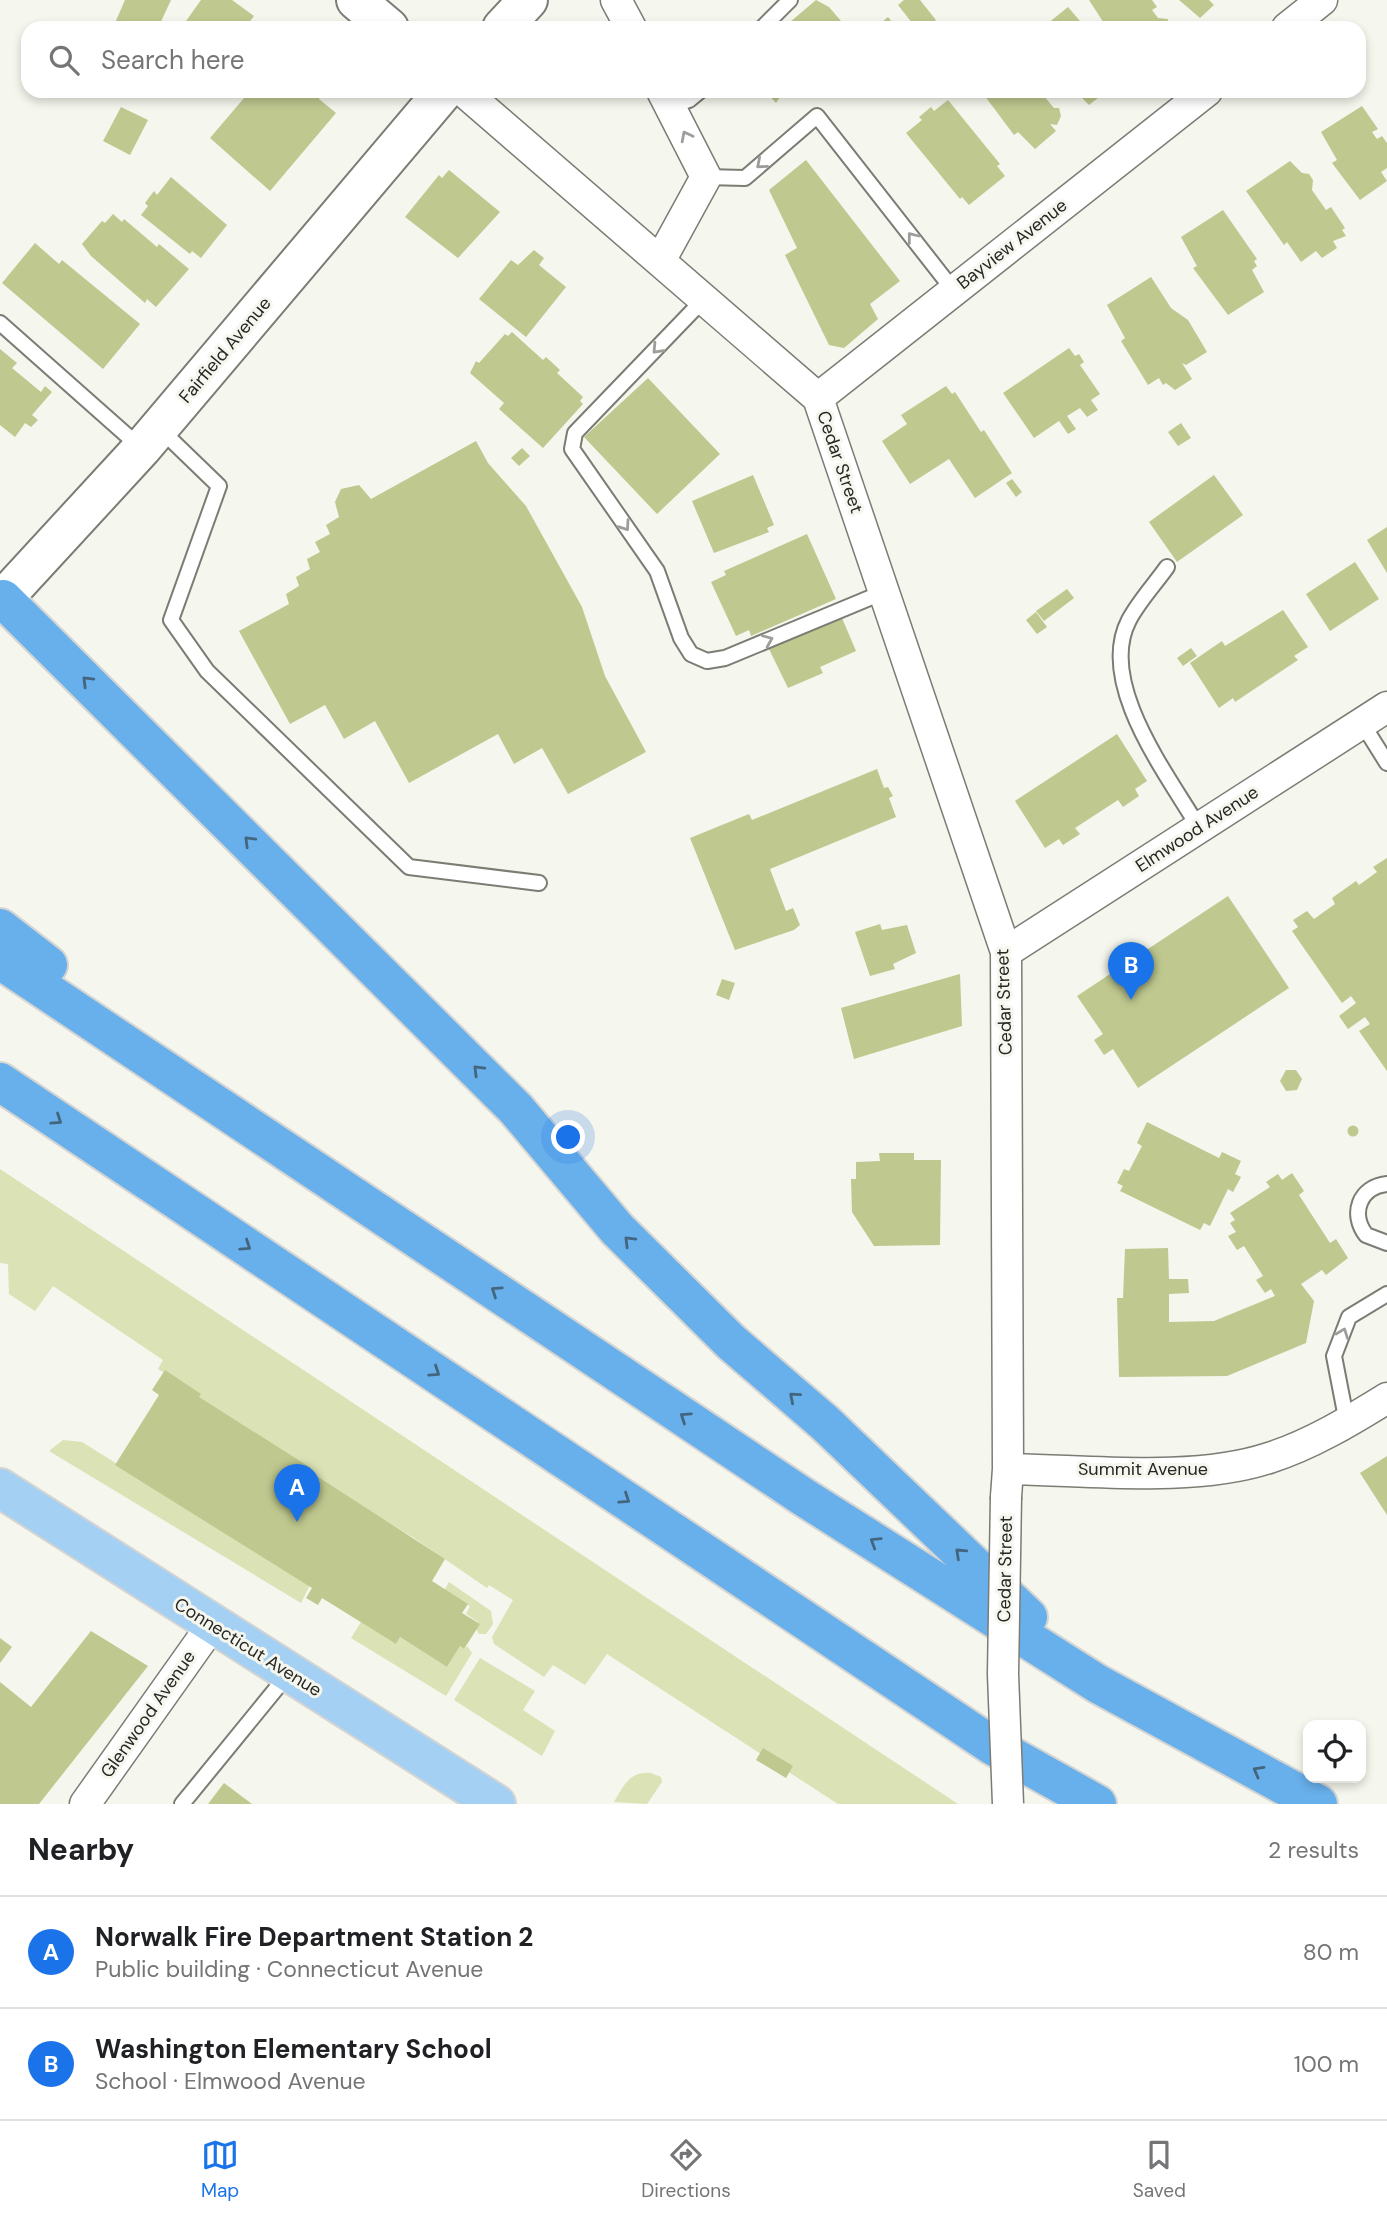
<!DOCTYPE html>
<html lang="en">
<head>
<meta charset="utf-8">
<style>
	:root { --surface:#fff; --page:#f6f6f6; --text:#202124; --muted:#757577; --line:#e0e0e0; --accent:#1a73e8 }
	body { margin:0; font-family:"DM Sans",sans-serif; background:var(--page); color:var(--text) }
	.controls { position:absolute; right:21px; bottom:21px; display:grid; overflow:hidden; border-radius:14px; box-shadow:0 4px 10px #0003 }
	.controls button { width:63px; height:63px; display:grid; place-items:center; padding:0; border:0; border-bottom:2px solid var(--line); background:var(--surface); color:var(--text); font:35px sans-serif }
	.you { position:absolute; left:569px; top:1138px; width:24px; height:24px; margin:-18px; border:5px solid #fff; border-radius:50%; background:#1a73e8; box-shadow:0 0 0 10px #1a73e833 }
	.badge { display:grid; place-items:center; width:46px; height:46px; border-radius:50%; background:var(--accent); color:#fff; font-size:23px; font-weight:700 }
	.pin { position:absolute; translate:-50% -58px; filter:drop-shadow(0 2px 4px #0008) }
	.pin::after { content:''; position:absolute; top:37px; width:24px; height:21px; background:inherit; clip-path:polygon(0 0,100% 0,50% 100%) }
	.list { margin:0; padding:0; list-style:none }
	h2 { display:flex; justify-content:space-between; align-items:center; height:91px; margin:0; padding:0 28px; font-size:30px }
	h2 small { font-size:23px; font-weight:400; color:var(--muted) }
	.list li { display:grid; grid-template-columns:46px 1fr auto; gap:21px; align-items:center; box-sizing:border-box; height:112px; padding:0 28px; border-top:2px solid var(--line) }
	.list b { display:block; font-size:26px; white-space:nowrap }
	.list p { margin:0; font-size:23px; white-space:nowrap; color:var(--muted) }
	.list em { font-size:23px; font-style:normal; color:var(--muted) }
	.icon { flex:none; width:38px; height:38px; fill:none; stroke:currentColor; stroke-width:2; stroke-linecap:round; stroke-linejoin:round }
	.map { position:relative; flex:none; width:1387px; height:1804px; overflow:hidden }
	.search { position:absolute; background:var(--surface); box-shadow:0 4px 10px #0003; left:21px; right:21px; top:21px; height:77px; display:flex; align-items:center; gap:18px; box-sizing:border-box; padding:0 24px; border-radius:21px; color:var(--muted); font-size:26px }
	.sheet { height:315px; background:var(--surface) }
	nav { display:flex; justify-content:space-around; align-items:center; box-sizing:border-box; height:98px; border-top:2px solid var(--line); background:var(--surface); font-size:19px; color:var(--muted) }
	nav a { display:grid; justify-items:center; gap:4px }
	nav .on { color:var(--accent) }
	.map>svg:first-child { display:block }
</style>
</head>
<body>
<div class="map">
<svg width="1387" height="1804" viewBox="0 0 1387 1804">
	<rect width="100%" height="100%" fill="#f5f6ed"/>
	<path fill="#dbe2b5" d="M0,1169L958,1804H838L607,1654L585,1685L553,1665L544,1677L494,1644L492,1637L513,1600L489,1585L487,1588L414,1538L308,1474L310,1469L195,1398L197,1393L158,1369L163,1360L53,1286L35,1311L9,1294L8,1264L0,1263Z
		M63,1440L82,1442L310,1585L301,1603L49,1451Z
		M449,1582L491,1611L493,1624L486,1634H479L475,1627L478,1622L466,1614L470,1606L444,1591Z
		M361,1622L396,1644L400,1637L447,1667L460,1646L464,1649L467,1646L472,1653L446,1696L351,1638Z
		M480,1658L535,1691L523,1710L555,1731L542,1756L454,1700Z
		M651,1773L661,1777L662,1782L647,1804L614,1802C624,1785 630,1771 651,1773Z"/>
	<path fill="#bfc88f" d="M125,0H171L158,28H125L115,23Z
		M201,0H232L254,16L245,28H181Z
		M816,0L829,7L847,28H783Z
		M904,0H920L936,20L926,28H916L898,5Z
		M1089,0H1152L1157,7L1152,10L1158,18L1168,19L1167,28H1107Z
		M1179,0H1209L1214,5L1200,18Z
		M1068,7L1086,28H1042Z
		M888,17L897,28H875Z
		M250,91H323L319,99L336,113L270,191L210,138Z
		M765,91H784L776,103Z
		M981,91H1048L1043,95L1054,108H1059L1061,116L1057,125L1050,124L1056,131L1035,149L1018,132L1014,135Z
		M1075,91H1107L1089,105Z
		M948,100L1000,164L997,166L1005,176L969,205L962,197L960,199L906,133L922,120L919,117L931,107L934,111Z
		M1362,106L1378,129L1372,132L1377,139L1382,136L1387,143V168L1381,172L1387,181L1360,200L1332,163L1337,160L1321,132Z
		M121,107L148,120L130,155L103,141Z
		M806,160L900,281L870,304L878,319L844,348L829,345L785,255L797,248L769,190Z
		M1290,161L1302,173L1309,174L1313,180L1312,190L1326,210L1331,207L1345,228L1342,230L1346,236L1333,241L1337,248L1322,258L1316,251L1301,262L1287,242L1284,245L1246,191Z
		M449,170L500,212L458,258L405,217L439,175L442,178Z
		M171,177L227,225L201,258L192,251L190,254L141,215L148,206L145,203L154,191L157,195Z
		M1223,210L1257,259L1254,261L1257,266L1252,270L1264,292L1228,315L1193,268L1197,266L1181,237Z
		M113,214L122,222L124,219L157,247L159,244L189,269L156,307L147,299L145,303L91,256L82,244L102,221L105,223Z
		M35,243L59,264L62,260L140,324L103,369L2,283Z
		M534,250L544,258L539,265L566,287L526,337L479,299L511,260L518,265Z
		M1151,277L1171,308L1188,320L1207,352L1186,365L1182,363L1192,379L1175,390L1166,383L1163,385L1159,378L1148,385L1121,341L1125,338L1107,305Z
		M512,332L543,360L546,357L560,370L557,373L583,397L580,401L583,404L543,448L499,409L504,403L470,373L476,361L479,363L505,334L508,336Z
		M1069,348L1075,356L1079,354L1084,362L1080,365L1100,394L1091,400L1098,410L1087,417L1080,408L1067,416L1076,429L1068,434L1059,421L1034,438L1003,393Z
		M0,349L17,363L12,368L41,392L45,386L52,392L32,415L38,420L31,427L25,423L15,437L0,425Z
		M648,378L720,454L657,514L584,437Z
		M946,386L952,394L955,392L981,432L984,430L1012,473L975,498L949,459L910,484L882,441L907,424L901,415Z
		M1181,423L1191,438L1178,446L1168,432Z
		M476,441L488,463L526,506L582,607L605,676L646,752L568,794L542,748L514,764L498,734L409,783L375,721L344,739L325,705L290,724L239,631L289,604L286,594L299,586L296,577L310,569L307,559L320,552L315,542L330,534L326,525L339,517L335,502L341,489L359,485L371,499Z
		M522,448L530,456L519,466L511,458Z
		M753,475L774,525L767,528L769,532L714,553L692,501Z
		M1214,475L1243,515L1177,562L1149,522Z
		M1012,479L1022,492L1016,497L1006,483Z
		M1387,527V573L1367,540Z
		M807,534L836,599L751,636L749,630L736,636L711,582L726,575L724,571Z
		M1355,562L1379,599L1330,631L1306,594Z
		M1067,589L1074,598L1044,621L1036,611Z
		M1283,610L1308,647L1294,656L1298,660L1235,702L1233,698L1219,708L1190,663L1222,641L1225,646Z
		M1036,612L1047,627L1037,634L1026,620Z
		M842,618L856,651L820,667L823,673L788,688L769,649Z
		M1191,648L1197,656L1183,666L1177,658Z
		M1117,734L1147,781L1135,789L1139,796L1123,807L1118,800L1075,828L1080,834L1063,845L1059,839L1045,848L1015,801Z
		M877,769L884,788L888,787L893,796L889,798L896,817L770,869L786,911L793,908L800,925L794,930L735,950L690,838L749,814L752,820Z
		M1387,858V1071L1359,1031L1370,1024L1365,1017L1348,1029L1339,1016L1356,1003L1351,996L1342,1003L1292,931L1298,927L1293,920L1307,911L1314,919L1335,904L1332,898L1356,881L1359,885L1377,872L1373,867Z
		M1228,896L1289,988L1138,1088L1113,1049L1104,1055L1094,1040L1103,1034L1077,996Z
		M880,924L882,930L907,925L916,953L893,964L895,969L870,976L855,932Z
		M960,974L962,1026L854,1059L841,1008Z
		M722,979L735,983L729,1000L716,995Z
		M1286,1070H1296L1302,1079L1297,1090L1286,1091L1280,1081Z
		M1147,1122L1219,1158L1222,1152L1241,1161L1235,1174L1241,1177L1233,1192L1228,1189L1210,1226L1204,1223L1200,1230L1120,1191L1123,1186L1117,1183L1124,1169L1129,1171L1142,1146L1137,1143Z
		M1347.5 1131a5.5 5.5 0 1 1 11 0a5.5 5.5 0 1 1-11 0Z
		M879,1153H914V1160H941L940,1245L874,1246L852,1212L851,1179H856V1162L880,1161Z
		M1292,1173L1304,1191L1299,1195L1330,1243L1336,1239L1348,1258L1326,1275L1322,1270L1301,1284L1314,1301L1306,1343L1227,1376L1119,1377L1117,1298H1123L1125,1249L1168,1248L1169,1279H1188L1189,1293L1169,1294V1322L1214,1321L1275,1296L1271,1289L1265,1293L1256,1280L1263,1276L1244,1246L1237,1250L1228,1236L1236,1232L1230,1223L1235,1220L1230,1213L1270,1187L1266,1182L1278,1174L1282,1180Z
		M165,1370L201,1394L199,1397L311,1468L309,1471L445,1559L432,1581L468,1604L462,1613L480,1624L464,1649L460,1646L447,1667L400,1637L396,1644L322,1598L318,1605L306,1598L312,1588L115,1465L159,1395L152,1390Z
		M1387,1456V1515L1360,1473Z
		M91,1631L148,1666L39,1804H0V1682L31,1707Z
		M0,1638L12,1647L0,1663Z
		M763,1748L793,1766L786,1778L756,1760Z
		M224,1783L252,1804H208Z"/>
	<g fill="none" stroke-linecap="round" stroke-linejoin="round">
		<defs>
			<path id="lane" d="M762,28L790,0
				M670,107L689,100L700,91
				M706,177L745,178L817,116L954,291
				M704,299L575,433L572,449L657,571L681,638L691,654L707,661L725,658L884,592
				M0,323L140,447
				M160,429L219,486L171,620L207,671L409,867L539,883
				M1167,567C1155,584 1139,601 1129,620C1096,683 1168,775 1199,828
				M1362,723L1387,763
				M1387,1184C1359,1187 1350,1214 1366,1235L1387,1243
				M1347,1423L1334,1356L1349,1317L1387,1294
				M182,1804L289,1673"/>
			<path id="street" d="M616,0L631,28
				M1287,28L1322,0
				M463,91L818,398L1006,952L1008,1469L1006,1497
				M660,261L706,177L662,91
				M818,398L1207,91
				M1006,952L1387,707
				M1008,1469C1088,1470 1193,1483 1269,1458C1310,1445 1350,1421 1387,1398
				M85,1804L212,1625"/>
			<path id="secondary" d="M356,0L389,28
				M502,28L528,0
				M3,599L142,448L444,91"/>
			<path id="primary" d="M0,1488L496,1804"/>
			<path id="highway" d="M3,599L516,1109L617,1229L731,1342L825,1423L1028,1617
				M0,928L48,965
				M0,960L805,1498L1098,1684L1318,1804
				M0,1082L993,1746L1097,1804"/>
		</defs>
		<use href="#lane" stroke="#7b7c74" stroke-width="18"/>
		<use href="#street" stroke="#7b7c74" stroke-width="33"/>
		<use href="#secondary" stroke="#7b7c74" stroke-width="42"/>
		<use href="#primary" stroke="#d4d4d3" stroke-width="42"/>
		<use href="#highway" stroke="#d4d4d3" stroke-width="42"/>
		<use href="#lane" stroke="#fff" stroke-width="14"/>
		<use href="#street" stroke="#fff" stroke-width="30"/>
		<use href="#secondary" stroke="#fff" stroke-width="38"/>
		<use href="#primary" stroke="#a4d0f3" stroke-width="38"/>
		<use href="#highway" stroke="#68b0eb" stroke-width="38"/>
		<defs>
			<path id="street-bridge" d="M1006,1497L1003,1674L1008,1804"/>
		</defs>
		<use href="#street-bridge" stroke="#7b7c74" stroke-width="33" stroke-linecap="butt"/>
		<use href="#street-bridge" stroke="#fff" stroke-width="30"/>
	</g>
	<defs><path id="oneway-chevron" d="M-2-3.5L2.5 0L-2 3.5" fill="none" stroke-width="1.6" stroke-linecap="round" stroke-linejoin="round" transform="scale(1.75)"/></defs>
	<g stroke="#9d9e9c">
		<use href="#oneway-chevron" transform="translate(686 136) rotate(-117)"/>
		<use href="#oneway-chevron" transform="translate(761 164) rotate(139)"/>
		<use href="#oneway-chevron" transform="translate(912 237) rotate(-128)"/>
		<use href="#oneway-chevron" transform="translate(657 349) rotate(133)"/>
		<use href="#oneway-chevron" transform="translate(625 526) rotate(55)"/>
		<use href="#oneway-chevron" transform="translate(768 640) rotate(-23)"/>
		<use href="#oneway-chevron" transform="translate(1343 1333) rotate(-69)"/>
	</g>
	<g stroke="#44657e">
		<use href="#oneway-chevron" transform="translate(87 681) rotate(-135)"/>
		<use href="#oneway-chevron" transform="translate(249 841) rotate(-135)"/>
		<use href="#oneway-chevron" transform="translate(478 1070) rotate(-135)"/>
		<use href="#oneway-chevron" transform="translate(57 1120) rotate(34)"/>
		<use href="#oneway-chevron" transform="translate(629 1241) rotate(-135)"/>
		<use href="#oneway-chevron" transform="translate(246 1246) rotate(34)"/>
		<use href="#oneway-chevron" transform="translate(496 1291) rotate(-146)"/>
		<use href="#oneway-chevron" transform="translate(435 1372) rotate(34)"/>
		<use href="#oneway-chevron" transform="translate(794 1397) rotate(-139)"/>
		<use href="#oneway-chevron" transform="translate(685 1417) rotate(-146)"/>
		<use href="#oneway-chevron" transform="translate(625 1499) rotate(34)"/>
		<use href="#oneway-chevron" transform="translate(875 1542) rotate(-148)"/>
		<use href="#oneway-chevron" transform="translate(960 1553) rotate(-137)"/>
		<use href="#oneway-chevron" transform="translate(1258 1771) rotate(-151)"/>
	</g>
	<g text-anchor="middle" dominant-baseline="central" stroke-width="6" stroke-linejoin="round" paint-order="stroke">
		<g font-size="18" fill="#262724" stroke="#f5f6ed">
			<text transform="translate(1012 244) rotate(-38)">Bayview Avenue</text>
			<text transform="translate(225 350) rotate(-50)">Fairfield Avenue</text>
			<text transform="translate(840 462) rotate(71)">Cedar Street</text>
			<text transform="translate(1197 829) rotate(-33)">Elmwood Avenue</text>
			<text transform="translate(1004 1002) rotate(-92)">Cedar Street</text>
			<text x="1143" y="1469">Summit Avenue</text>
			<text transform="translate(1005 1569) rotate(-89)">Cedar Street</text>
			<text transform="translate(248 1647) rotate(32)">Connecticut Avenue</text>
			<text transform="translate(148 1714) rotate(-55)">Glenwood Avenue</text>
		</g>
	</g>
</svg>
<div class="controls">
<button><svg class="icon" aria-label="locate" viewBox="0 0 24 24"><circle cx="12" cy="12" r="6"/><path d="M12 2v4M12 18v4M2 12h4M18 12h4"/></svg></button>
</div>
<div class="you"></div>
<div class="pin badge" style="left:297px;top:1522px">A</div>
<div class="pin badge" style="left:1131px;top:1000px">B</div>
<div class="search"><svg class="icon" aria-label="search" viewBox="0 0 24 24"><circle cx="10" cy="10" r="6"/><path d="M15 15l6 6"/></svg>Search here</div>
</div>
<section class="sheet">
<h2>Nearby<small>2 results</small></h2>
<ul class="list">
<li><span class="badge">A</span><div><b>Norwalk Fire Department Station 2</b><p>Public building · Connecticut Avenue</p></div><em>80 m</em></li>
<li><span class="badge">B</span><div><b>Washington Elementary School</b><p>School · Elmwood Avenue</p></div><em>100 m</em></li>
</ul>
</section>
<nav>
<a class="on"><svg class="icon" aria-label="map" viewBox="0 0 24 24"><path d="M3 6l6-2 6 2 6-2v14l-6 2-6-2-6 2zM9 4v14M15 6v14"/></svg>Map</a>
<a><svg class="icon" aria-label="directions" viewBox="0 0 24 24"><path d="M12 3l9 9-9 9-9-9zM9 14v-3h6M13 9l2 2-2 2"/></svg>Directions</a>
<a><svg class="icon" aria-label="saved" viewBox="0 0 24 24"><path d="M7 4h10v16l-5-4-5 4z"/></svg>Saved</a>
</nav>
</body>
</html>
